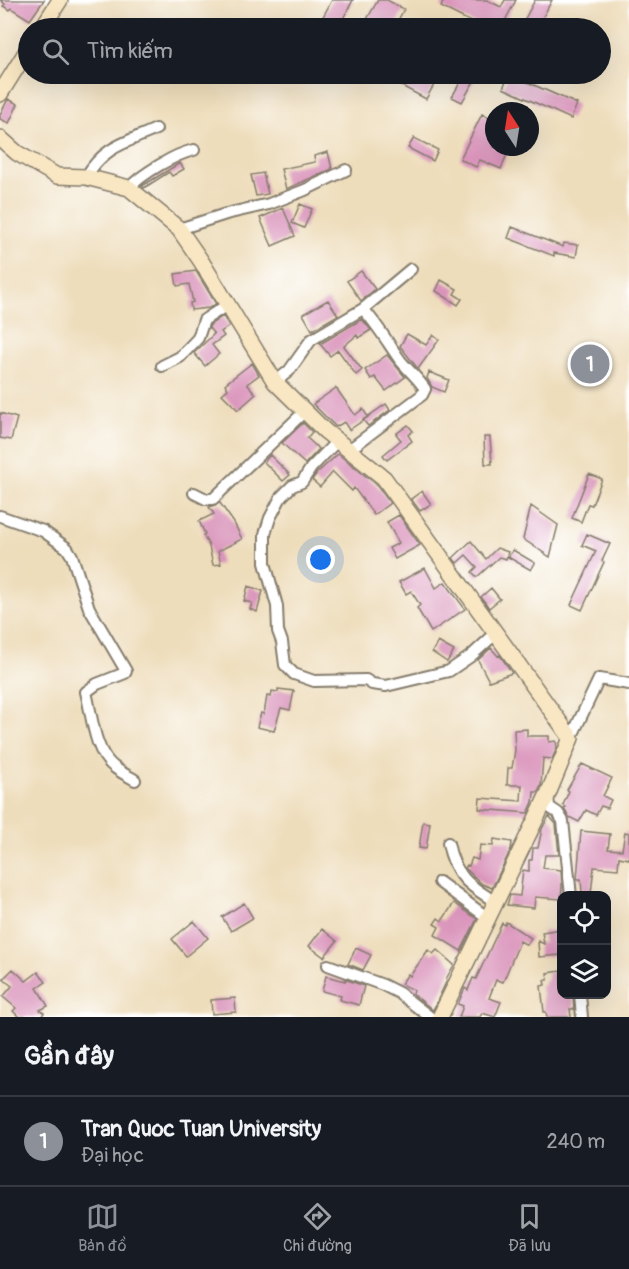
<!DOCTYPE html>
<html lang="vi">
<head>
<meta charset="utf-8">
<style>
	:root { --surface:#171b24; --page:#242831; --text:#f1f3f6; --muted:#9ea1a6; --line:#363941; --accent:#8c9099 }
	body { margin:0; font-family:Pangolin,sans-serif; background:var(--page); color:var(--text) }
	.controls { position:absolute; right:18px; bottom:18px; display:grid; overflow:hidden; border-radius:12px; box-shadow:0 6px 24px #0002 }
	.controls button { width:54px; height:54px; display:grid; place-items:center; padding:0; border:0; border-bottom:2px solid var(--line); background:var(--surface); color:var(--text); font:30px sans-serif }
	.compass { position:absolute; left:485px; top:102px; width:54px; height:54px; border-radius:50%; background:var(--surface); box-shadow:0 6px 24px #0002; rotate:348deg }
	.you { position:absolute; left:321px; top:560px; width:21px; height:21px; margin:-15px; border:4px solid #fff; border-radius:50%; background:#1a73e8; box-shadow:0 0 0 9px #1a73e833 }
	.badge { display:grid; place-items:center; width:39px; height:39px; border-radius:50%; background:var(--accent); color:#fff; font-size:20px; font-weight:700 }
	.pin { position:absolute; translate:-50% -50%; border:3px solid #fff; box-shadow:0 2px 6px #0006 }
	.list { margin:0; padding:0; list-style:none }
	h2 { display:flex; justify-content:space-between; align-items:center; height:78px; margin:0; padding:0 24px; font-size:26px }
	h2 small { font-size:20px; font-weight:400; color:var(--muted) }
	.list li { display:grid; grid-template-columns:39px 1fr auto; gap:18px; align-items:center; box-sizing:border-box; height:90px; padding:0 24px; border-top:2px solid var(--line) }
	.list b { display:block; font-size:22px; white-space:nowrap }
	.list p { margin:0; font-size:20px; white-space:nowrap; color:var(--muted) }
	.list em { font-size:20px; font-style:normal; color:var(--muted) }
	.icon { flex:none; width:33px; height:33px; fill:none; stroke:currentColor; stroke-width:2; stroke-linecap:round; stroke-linejoin:round }
	.map { position:relative; flex:none; width:629px; height:1017px; overflow:hidden }
	.search { position:absolute; background:var(--surface); box-shadow:0 6px 24px #0002; left:18px; right:18px; top:18px; height:66px; display:flex; align-items:center; gap:15px; box-sizing:border-box; padding:0 21px; border-radius:33px; color:var(--muted); font-size:22px }
	.sheet { height:168px; background:var(--surface) }
	nav { display:flex; justify-content:space-around; align-items:center; box-sizing:border-box; height:84px; border-top:2px solid var(--line); background:var(--surface); font-size:16px; color:var(--muted) }
	nav a { display:grid; justify-items:center; gap:3px }
	nav .on { color:var(--accent) }
	.map>svg:first-child { display:block }
</style>
</head>
<body>
<div class="map">
<svg width="629" height="1017" viewBox="0 0 629 1017">
	<rect width="100%" height="100%" fill="#fff"/>
	<filter id="ink" filterUnits="userSpaceOnUse"><feTurbulence type="fractalNoise" baseFrequency=".0167" numOctaves="2"/><feDisplacementMap in="SourceGraphic" scale="12" xChannelSelector="R" yChannelSelector="G"/><feConvolveMatrix kernelMatrix="1 2 1 2 8 2 1 2 1" color-interpolation-filters="sRGB"/></filter>
	<filter id="wash" filterUnits="userSpaceOnUse"><feTurbulence type="fractalNoise" baseFrequency=".008" numOctaves="4" result="noise"/><feDisplacementMap in="SourceGraphic" scale="24" xChannelSelector="R" yChannelSelector="G"/><feGaussianBlur stdDeviation="1.35" result="paint"/><feColorMatrix in="noise" values="0 0 0 0 0 0 0 0 0 0 0 0 0 0 0 0 0 1.4 0 .05"/><feComposite in="paint" operator="in"/></filter>
	<g filter="url(#wash)">
		<rect width="100%" height="100%" fill="#edb"/>
		<g id="blocks">
			<path fill="#da94bb" d="M0,0H44L30,20L11,8L10,10L3,6L5,4Z
				M332,0H353L338,28H317Z
				M378,0H387L404,9L394,28H362Z
				M444,0H487L501,7L505,0H516L501,28H485L463,18L441,7Z
				M535,0H552L537,28H520Z
				M396,74H440L426,99L392,81Z
				M465,74H478L462,102L452,97Z
				M509,74L577,104L571,119L503,88Z
				M8,99L18,104L9,123L0,119V115Z
				M482,114L494,120V147H510L501,169L480,160L476,167L460,159Z
				M414,138L438,150L433,161L408,148Z
				M328,152L332,169L286,189L281,169L315,162L314,156Z
				M180,163L184,169L172,176L169,172L144,188L142,186Z
				M263,173L268,194L256,196L251,175Z
				M300,204L312,209L304,228L292,223Z
				M283,208L295,236L272,246L260,218Z
				M512,227L563,247L564,243L578,245L576,257L554,253V256L508,238Z
				M196,271L216,304L209,308L191,310L190,303L193,302L189,284L177,286L175,274Z
				M361,271L375,289L361,301L347,281Z
				M441,280L457,289L454,294L462,299L458,305L436,291Z
				M328,300L338,315L312,330L303,314Z
				M223,316L229,326L221,332L224,336L212,345L219,354L205,366L194,353L214,334L209,328L210,325Z
				M362,319L371,330L358,338L357,335L344,346L362,370L356,375L338,350L330,356L320,344Z
				M407,334L426,345L433,335L439,340L418,369L400,346Z
				M387,355L405,377L386,391L375,377L371,379L365,370Z
				M252,363L259,375L247,384L256,394L238,410L222,394L228,389L225,384Z
				M429,372L449,380L444,392L432,387L427,378Z
				M336,388L355,415L363,409L368,417L349,430L344,422L336,427L313,404Z
				M386,404L390,410L368,426L363,420Z
				M0,413L17,418L11,440L0,438Z
				M303,423L312,432L307,438L319,449L305,464L282,443Z
				M408,425L413,431L408,435L412,441L387,460L383,455L401,440L396,434Z
				M484,437H490L492,464H485Z
				M338,454L377,485L390,503L374,515L354,488L352,491L333,472L320,487L312,480L317,473Z
				M270,455L290,475L283,481L264,462Z
				M589,474L602,479L592,505L588,504L581,522L572,518Z
				M422,491L431,504L420,511L411,499Z
				M220,503L234,523L242,539L218,551L221,564L213,565L209,546L203,535L205,534L199,521L214,514L209,507Z
				M531,506L558,525L550,557L523,539Z
				M399,515L420,545L395,559L389,548L399,543L387,522Z
				M587,534L610,544L602,561L604,562L582,610L571,605L596,551L582,545Z
				M471,541L486,559L497,548L508,552L506,559L499,557L477,577L472,572L477,567L466,555L457,563L453,558Z
				M513,550L535,563L531,570L508,557Z
				M425,568L436,588L445,582L465,609L431,632L417,608L420,605L411,591L406,594L399,582Z
				M248,586L263,591L257,612L250,609L252,603L244,601Z
				M491,588L500,599L489,608L481,597Z
				M438,642L454,651L447,662L432,652Z
				M491,648L498,656L500,655L512,673L489,681L478,660Z
				M278,689L294,691L290,710L281,708L274,731L257,727L261,713L264,714L267,696L271,697L272,691L278,692Z
				M527,729V736H549V742L556,741L557,748L552,759L543,758L541,785L538,792H534L533,802L528,813L479,809L480,798L521,801L522,785H507L508,768H512L515,750L514,730Z
				M582,764L612,778L603,796L611,800L607,808L601,806L596,815L586,810L579,822L569,817L564,809L566,807L563,805L569,791L567,790Z
				M549,816L556,824L559,855H545L543,868L561,870L562,886L561,899L535,897L534,908L507,905L510,895L520,896L523,870L529,871V860H532L533,848H538L542,829Z
				M423,822L430,823L426,849L419,848Z
				M581,831L610,834L608,849L622,850L625,832L629,833V859L619,857L618,869L594,867L591,893H582L581,879H577Z
				M494,839L512,842L511,849L492,888L482,884L465,868L467,865L469,866L472,858L478,860L480,845L493,846Z
				M244,903L253,918L231,931L222,917Z
				M454,903L477,919L461,951L435,935L439,927L434,924L438,918L442,921Z
				M194,921L208,938L186,956L172,939Z
				M506,922L531,938L527,945L520,941L503,982L496,980L489,998L501,1002L495,1017L482,1013L480,1017H459L463,1006L458,1004L465,988L468,990L473,978L476,979L502,923L505,925Z
				M322,929L337,941L324,957L309,946Z
				M561,929V955L539,957L538,941L544,944L542,932Z
				M356,948L371,955L363,970L348,964Z
				M428,950L433,954L437,950L454,965L446,979L447,980L433,1010L413,994L414,990L401,984L408,974L410,976Z
				M13,969L26,981L38,972L46,982L37,988L48,1006L40,1010L44,1013L41,1017H19L13,1011L16,1008L3,997L12,986L3,979Z
				M561,971V994H573L574,1009H570L571,1017H547L546,1012H544L541,986L545,985L544,980H548L547,973Z
				M326,976L345,981V979L364,986L359,1005L340,1000L341,996L322,991Z
				M235,998L236,1012L212,1014L211,1000Z"/>
		</g>
	</g>
	<g filter="url(#ink)">
		<use href="#blocks" fill-opacity="0" stroke="#857c6c" stroke-width="1.5"/>
		<g fill="none" stroke-linecap="round" stroke-linejoin="round">
			<defs>
				<path id="street" d="M86,177C104,146 126,143 156,129
					M129,188C142,174 175,154 194,150
					M179,229L226,214L269,204L305,190L346,170
					M162,366L180,357L198,338L204,320L227,305
					M275,382L289,371L311,340L363,309L411,269
					M338,440L311,468L302,482L292,486L281,497L270,518L265,534V563L277,606L278,631L282,642L285,665L294,674L314,681L366,680L372,684L386,686L449,671L471,656L495,634
					M350,449L422,395L425,389C418,378 408,370 400,360C388,343 377,324 363,309
					M194,493L206,499H213L306,410
					M0,516L43,531L67,548L72,556L89,608L126,671L125,673L97,684L86,692C92,715 94,752 114,767C120,772 128,776 135,780
					M571,738L599,679L629,684
					M548,795L549,807L558,813L563,821L571,896
					M448,843C454,875 469,886 496,902
					M439,882L488,918
					M328,965L383,985L399,993L430,1017
					M580,994L582,1017"/>
				<path id="secondary" d="M42,28L60,0
					M0,94L28,49
					M0,138L17,153L57,176L86,177L129,188L179,229L201,261L275,382L325,431L384,478L571,738L548,794L440,1017"/>
			</defs>
			<use href="#street" stroke="#857c6c" stroke-width="14"/>
			<use href="#secondary" stroke="#857c6c" stroke-width="18"/>
			<use href="#street" stroke="#fff" stroke-width="10"/>
			<use href="#secondary" stroke="#f9e7c3" stroke-width="15"/>
		</g>
	</g>
</svg>
<div class="controls">
<button><svg class="icon" aria-label="locate" viewBox="0 0 24 24"><circle cx="12" cy="12" r="6"/><path d="M12 2v4M12 18v4M2 12h4M18 12h4"/></svg></button>
<button><svg class="icon" aria-label="layers" viewBox="0 0 24 24"><path d="M12 4l9 5-9 5-9-5zM3 14l9 5 9-5"/></svg></button>
</div>
<svg class="compass" viewBox="-18 -18 36 36"><path d="M0-13l5 13h-10z" fill="#e53935"/><path d="M0 13l5-13h-10z" fill="#9ea1a6"/></svg>
<div class="you"></div>
<div class="pin badge" style="left:590px;top:364px">1</div>
<div class="search"><svg class="icon" aria-label="search" viewBox="0 0 24 24"><circle cx="10" cy="10" r="6"/><path d="M15 15l6 6"/></svg>Tìm kiếm</div>
</div>
<section class="sheet">
<h2>Gần đây<small></small></h2>
<ul class="list">
<li><span class="badge">1</span><div><b>Tran Quoc Tuan University</b><p>Đại học</p></div><em>240 m</em></li>
</ul>
</section>
<nav>
<a class="on"><svg class="icon" aria-label="map" viewBox="0 0 24 24"><path d="M3 6l6-2 6 2 6-2v14l-6 2-6-2-6 2zM9 4v14M15 6v14"/></svg>Bản đồ</a>
<a><svg class="icon" aria-label="directions" viewBox="0 0 24 24"><path d="M12 3l9 9-9 9-9-9zM9 14v-3h6M13 9l2 2-2 2"/></svg>Chỉ đường</a>
<a><svg class="icon" aria-label="saved" viewBox="0 0 24 24"><path d="M7 4h10v16l-5-4-5 4z"/></svg>Đã lưu</a>
</nav>
</body>
</html>
